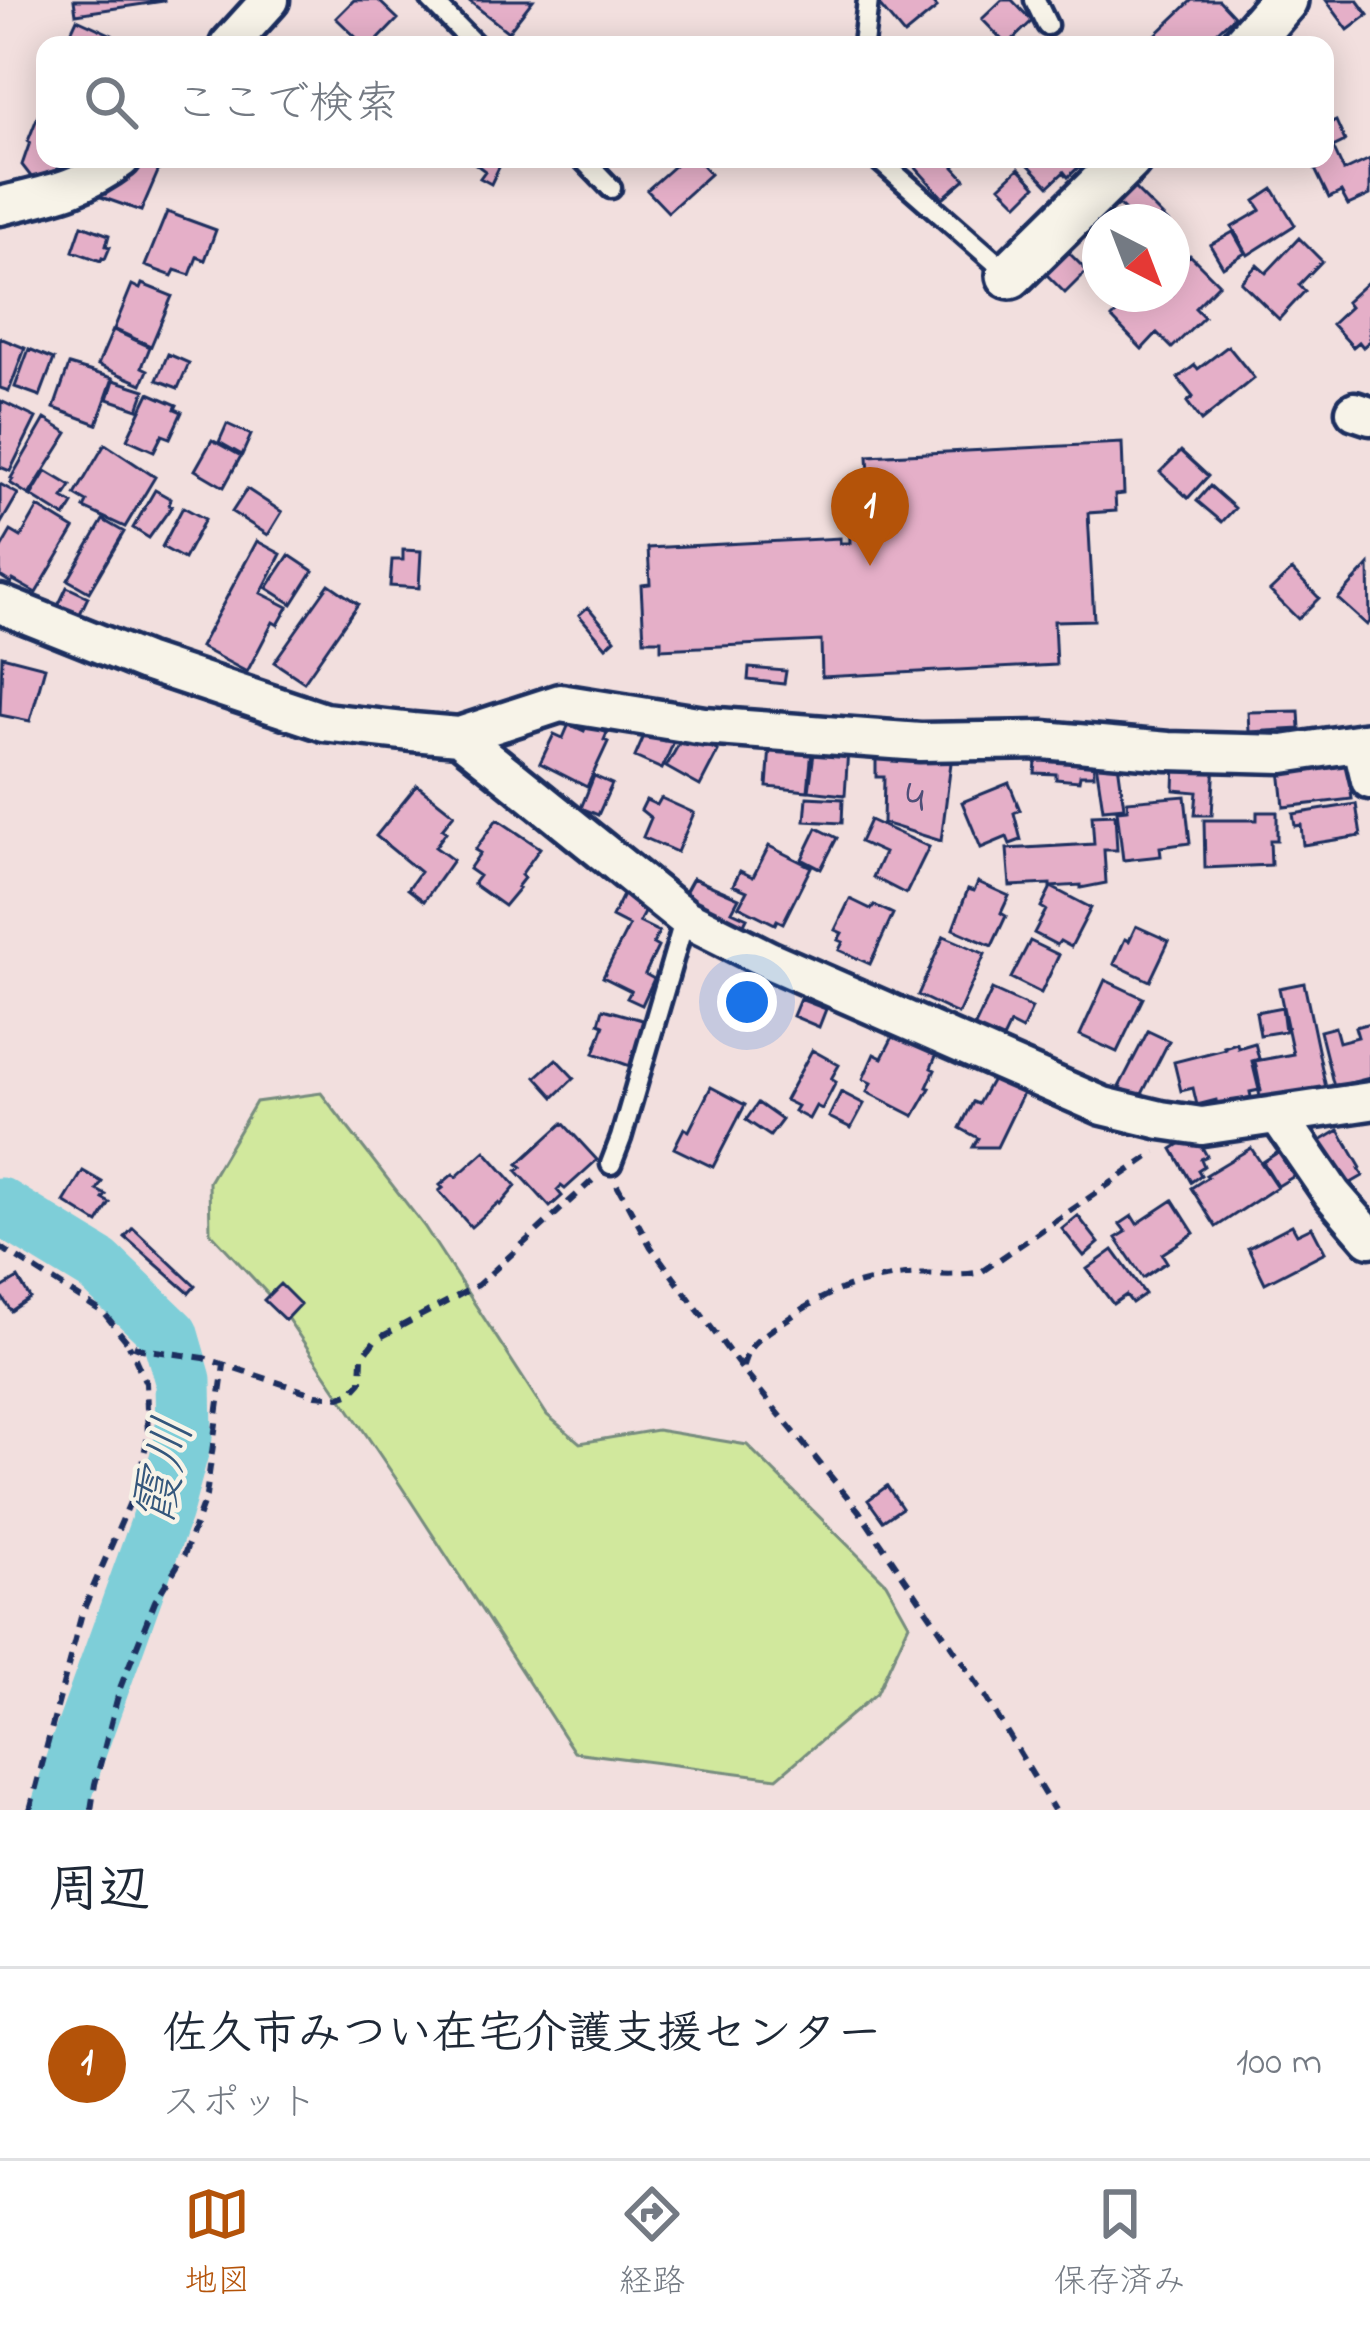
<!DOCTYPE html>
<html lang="ja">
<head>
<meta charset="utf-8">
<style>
	:root { --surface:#fff; --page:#f2f2f3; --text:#1f2937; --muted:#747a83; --line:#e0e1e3; --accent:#b45309 }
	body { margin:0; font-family:"Indie Flower","Klee One",sans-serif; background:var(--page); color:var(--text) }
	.compass { position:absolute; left:1082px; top:204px; width:108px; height:108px; border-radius:50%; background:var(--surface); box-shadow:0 6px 30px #0003; rotate:138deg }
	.you { position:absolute; left:747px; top:1002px; width:42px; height:42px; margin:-30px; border:9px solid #fff; border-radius:50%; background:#1a73e8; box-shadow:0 0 0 18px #1a73e833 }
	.badge { display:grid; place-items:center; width:78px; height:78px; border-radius:50%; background:var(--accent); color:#fff; font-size:39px; font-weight:700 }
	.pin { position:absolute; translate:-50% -99px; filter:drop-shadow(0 3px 6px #0008) }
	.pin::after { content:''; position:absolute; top:63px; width:42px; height:36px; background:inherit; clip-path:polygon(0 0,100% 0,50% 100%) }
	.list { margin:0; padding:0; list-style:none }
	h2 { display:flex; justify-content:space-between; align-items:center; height:156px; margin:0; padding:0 48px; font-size:51px }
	h2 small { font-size:39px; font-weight:400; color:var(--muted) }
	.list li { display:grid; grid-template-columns:78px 1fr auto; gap:36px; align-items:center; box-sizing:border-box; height:192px; padding:0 48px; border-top:3px solid var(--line) }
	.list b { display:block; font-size:45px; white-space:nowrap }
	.list p { margin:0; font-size:39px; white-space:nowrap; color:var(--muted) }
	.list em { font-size:39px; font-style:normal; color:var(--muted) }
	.icon { flex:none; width:66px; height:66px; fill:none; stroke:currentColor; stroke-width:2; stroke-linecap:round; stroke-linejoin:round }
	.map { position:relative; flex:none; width:1370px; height:1810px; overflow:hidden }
	.search { position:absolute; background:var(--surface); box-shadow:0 6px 30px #0003; left:36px; right:36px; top:36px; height:132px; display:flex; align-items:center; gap:30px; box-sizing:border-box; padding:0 42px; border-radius:24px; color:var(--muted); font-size:45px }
	.sheet { height:348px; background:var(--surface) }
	nav { display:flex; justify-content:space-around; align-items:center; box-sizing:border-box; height:168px; border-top:3px solid var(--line); background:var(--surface); font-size:33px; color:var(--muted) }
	nav a { display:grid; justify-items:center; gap:6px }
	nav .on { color:var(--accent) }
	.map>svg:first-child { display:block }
</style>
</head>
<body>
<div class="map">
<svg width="1370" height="1810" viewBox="0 0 1370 1810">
	<rect width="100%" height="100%" fill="#f2dfde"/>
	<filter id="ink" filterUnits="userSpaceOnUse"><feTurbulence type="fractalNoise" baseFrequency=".00833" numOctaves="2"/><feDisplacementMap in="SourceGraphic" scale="24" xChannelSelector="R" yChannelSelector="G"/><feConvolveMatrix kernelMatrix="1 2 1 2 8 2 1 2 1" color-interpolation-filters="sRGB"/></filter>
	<g filter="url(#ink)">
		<path fill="#d1e89d" stroke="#768c7e" stroke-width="3" d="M321,1093L424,1226L547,1415L580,1443L657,1430L747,1445L886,1583L909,1624L877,1693L777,1778L574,1752L401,1486L279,1306L210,1232L209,1182L256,1102Z"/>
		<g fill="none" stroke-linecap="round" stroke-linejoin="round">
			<path stroke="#7eced8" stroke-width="57" d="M0,1206L98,1266L170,1335L183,1380L184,1437L164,1510L76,1755L59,1810"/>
		</g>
		<path fill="#e5afc8" stroke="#1b2f5e" stroke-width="3" d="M74,0H164V1L76,14Z
			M354,0H378L398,19L373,45H364L336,18Z
			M468,0H533L508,32Z
			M885,0H930L937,8L904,35L879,5Z
			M1002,0H1012L1032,21L1007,45L982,19Z
			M1192,0H1219L1234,16L1203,45H1145Z
			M1326,0H1357L1368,15L1348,30Z
			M77,19L112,35L107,45H65Z
			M45,98V159H61L57,170L32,178L22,165L30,142L28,141Z
			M1336,121L1345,141L1333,147L1344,171L1370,159V195L1348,205L1341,192L1329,198L1310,159H1325V126Z
			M140,159L163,160L141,211L101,197L106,183L115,187Z
			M469,159H503L491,184L480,178L485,171Z
			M682,159H697L710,174L668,212L647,190Z
			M908,159H960L954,167L965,179L943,198Z
			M1023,159H1087L1068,177L1064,172L1049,186Z
			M1019,168L1036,186L1018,204L1000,186Z
			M1134,188L1168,222H1143L1136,215L1133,219L1118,204Z
			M1273,189L1295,225L1248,255L1232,227L1261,210L1255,201Z
			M167,212L216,230L205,260L197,257L190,275L175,270L172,276L145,266Z
			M82,225L109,235L106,246L110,247L105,259L102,258L101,261L73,251Z
			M1233,232L1245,253L1223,267L1210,245Z
			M1299,238L1322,261L1299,285L1305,291L1279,319L1241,282L1257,265L1266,273Z
			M1068,252L1087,271L1065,293L1046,274Z
			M1190,255L1219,284L1195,308L1204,317L1172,348L1157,333L1142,349L1112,318L1136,294H1172V273Z
			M1370,280V341L1363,347L1359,342L1353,347L1332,324L1350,307L1346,302Z
			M142,284L172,296L151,346L114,329L132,285L140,289Z
			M113,330L150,347L142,367L148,370L142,384L98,365Z
			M0,338L25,348L9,391L0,388Z
			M1228,346L1254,378L1201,421L1187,402L1193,397L1178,378L1195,365L1198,369Z
			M29,349L54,359L40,396L15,387Z
			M168,354L189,363L178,388L157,380Z
			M69,365L113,378L97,424L54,408Z
			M114,380L145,390L138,409L108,399Z
			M149,393L177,405L175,409L182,412L170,438L162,435L154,451L127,439Z
			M1,401L36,418L10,471L0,467Z
			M45,419L68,433L29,495L10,483L13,479L11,478Z
			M227,424L251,435L242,455L219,442Z
			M212,440L241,456L224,487L195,470Z
			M1122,443L1124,494L1115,495L1116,511L1088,513L1094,620L1054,621L1056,665L822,677L821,641L661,649V640H644L641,585L650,584L648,548L840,538V543H850L849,514L871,513L868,456Z
			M105,444L155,477L125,527L84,508L87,502L75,495Z
			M1181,451L1208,476L1188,498L1160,472Z
			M46,471L71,486L63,498L73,504L65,517L31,496Z
			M0,484L18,494L0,525Z
			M1210,486L1235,508L1222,522L1197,501Z
			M247,489L282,512L268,535L232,512Z
			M155,490L171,499L169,505L172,506L149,538L133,528Z
			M38,507L74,529L36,593L13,580L11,583L0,576V550L11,531L21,537Z
			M183,507L205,519L184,559L162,547Z
			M103,520L124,532L89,592L68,580Z
			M257,541L281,554L261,593L288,607L278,625L273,622L247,672L200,647Z
			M403,550L421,551L419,588L390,586L392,560H403Z
			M289,555L313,571L292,604L267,588Z
			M1369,565L1370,622L1367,625L1338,599Z
			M1292,570L1319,598L1298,619L1270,591Z
			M329,584L358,604L304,682L274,662Z
			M67,587L88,597L78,618L57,608Z
			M588,607L615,639L606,647L579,615Z
			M2,656L45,667L30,721L0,715Z
			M749,668L786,671L784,684L748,680Z
			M1299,711L1300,729L1249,732L1248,712Z
			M569,724L584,731L587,724L607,733L604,740L608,742L587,787L540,763L554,734L563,738Z
			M648,727L675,739L662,769L635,757Z
			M685,733L718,751L700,786L666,767Z
			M815,745L848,749L845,795L809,791Z
			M770,746L812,750L808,791L767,787Z
			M1037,750L1093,756L1094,775H1080L1079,781L1056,779V774L1035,773Z
			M952,755L941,841L883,823L884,777H876V756Z
			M1095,756H1117L1124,807L1103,809Z
			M1347,759L1352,799L1284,807L1280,769Z
			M1175,760L1215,762L1212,815H1195L1197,792L1174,790Z
			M594,776L612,784L598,815L581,808Z
			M1009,783L1020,810L1014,813L1021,840L1010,844L1007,837L981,848L962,802Z
			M417,785L454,814L442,829L446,832L435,847L453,860L424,901L408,889L420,872L376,836Z
			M1185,796L1190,843L1160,847L1161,856L1123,860L1117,810L1128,809L1127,801Z
			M807,797L843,799L842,823L805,821Z
			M661,798L694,813L677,852L643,837L651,818L641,810L646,800L657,805Z
			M1356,804L1361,836L1303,845L1301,825L1295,826L1293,814Z
			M1257,812H1277V840H1270L1271,865L1205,868L1204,820H1257Z
			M1115,814L1117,850H1104L1106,883L1081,888V885L1050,887V884L1010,886L1007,849L1094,844L1092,815Z
			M497,819L540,848L521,875L524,878L517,887L519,888L504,906L473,884L479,876L469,869L480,853L475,850Z
			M870,820L929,847L906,894L873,877L884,853L860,842Z
			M817,828L837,838L821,869L802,859Z
			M769,846L811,867L783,923L777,920L775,924L739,906L747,891L733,885L740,871L753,877Z
			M693,878L739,898L732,911L747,918L741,930L682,898Z
			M978,882L1009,896L1001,913L1006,916L992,946L953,929L968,889L974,891Z
			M1051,887L1091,908L1071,947L1060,941L1057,945L1034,933L1046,910L1041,907Z
			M623,895L647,907L639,922L659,932L653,944L658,947L645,974L654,979L642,1005L627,998L631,991L603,977L629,926L612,917Z
			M850,899L871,909L874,905L893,914L870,964L839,950L843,942L838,940L842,933L835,930Z
			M1136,926L1169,941L1150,981L1114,964L1125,939L1129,941Z
			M944,936L985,954L958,1014L918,995Z
			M1030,941L1059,955L1041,993L1011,978Z
			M1105,980L1143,998L1117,1052L1080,1035Z
			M1304,983L1326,1088L1261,1102L1259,1092L1261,1091L1255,1061L1293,1054L1279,988Z
			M992,990L1032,1008L1022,1030L1010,1024L1002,1041L974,1028Z
			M800,999L826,1009L819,1027L793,1016Z
			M1282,1007L1285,1031L1260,1035L1256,1012Z
			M603,1009L646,1021L630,1066L594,1053L604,1025L599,1023Z
			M1370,1023V1078L1334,1087L1320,1031L1335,1027L1339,1042L1358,1037L1355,1027Z
			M897,1029L909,1035L907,1041L936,1056L931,1068L935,1070L927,1087L930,1088L914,1116L867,1092L871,1083L863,1079L874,1054L882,1058Z
			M1148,1031L1169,1041L1140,1098L1119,1087Z
			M1237,1043L1238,1048L1255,1043L1259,1059L1252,1061L1259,1090L1250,1092L1251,1097L1217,1105L1216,1100L1197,1105L1193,1088L1181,1091L1174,1062L1225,1049L1224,1047Z
			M812,1050L839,1065L831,1079L836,1082L822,1109L816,1106L809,1119L794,1111L797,1106L785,1100Z
			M556,1059L574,1078L554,1097L536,1077Z
			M996,1072L1027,1085L997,1147H973L978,1138L960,1128L973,1102L978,1104Z
			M711,1087L745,1105L713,1167L674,1148L684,1128L689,1131Z
			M841,1092L864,1104L851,1128L829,1117Z
			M758,1103L782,1120L770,1136L746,1120Z
			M563,1123L597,1160L565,1189L561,1186L557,1190L562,1196L550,1207L517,1171L522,1167L518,1164Z
			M1339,1130L1361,1168L1359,1169L1363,1176L1344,1187L1319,1142Z
			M1189,1138L1193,1145L1199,1142L1207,1156L1201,1159L1204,1166L1198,1170L1201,1175L1191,1182L1172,1149Z
			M1289,1145L1304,1170L1278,1186L1263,1162Z
			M1251,1148L1277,1187L1216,1227L1191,1188L1208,1177L1206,1175Z
			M485,1151L516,1186L500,1205L498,1203L471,1227L439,1191L443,1188L440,1185L453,1174L456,1177Z
			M83,1171L102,1182L97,1190L106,1195L103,1199L110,1203L98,1223L64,1202Z
			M1173,1200L1194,1233L1162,1254L1167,1262L1143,1278L1116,1238L1126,1232L1120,1224L1132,1216L1137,1224Z
			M1078,1216L1099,1243L1084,1256L1062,1229Z
			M1292,1225L1297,1234L1312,1227L1325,1252L1265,1283L1248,1248Z
			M133,1228L195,1286L189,1293L125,1237Z
			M1113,1250L1145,1294L1132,1303L1126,1295L1113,1304L1087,1269Z
			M18,1278L30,1298L11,1311L0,1294V1289Z
			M280,1284L300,1304L285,1320L264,1300Z
			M887,1486L902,1508L883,1521L868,1500Z"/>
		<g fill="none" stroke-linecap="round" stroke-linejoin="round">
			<defs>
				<path id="service" d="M431,0L475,45
					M1035,0L1047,25
					M863,45L868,0
					M583,159L611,188
					M878,159L1010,275
					M611,1164L621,1138L685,918"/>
				<path id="minor" d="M229,45L270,0
					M0,206C49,194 80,190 121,159
					M1355,411L1370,416
					M0,604L145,662L324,722L412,732L459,736L560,703L704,726L920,742L1043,740L1168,751L1283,754L1370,741
					M459,736L685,918L769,960L1103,1106L1161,1120L1202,1126L1370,1101
					M1361,742L1370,780
					M1278,1115L1332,1194L1370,1238"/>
				<path id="tertiary" d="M1245,45L1284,0
					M1010,275L1128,159"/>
			</defs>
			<use href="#service" stroke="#1b2f5e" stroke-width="27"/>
			<use href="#minor" stroke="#1b2f5e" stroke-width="45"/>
			<use href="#tertiary" stroke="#1b2f5e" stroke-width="54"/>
			<path stroke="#1b2f5e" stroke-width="6" stroke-dasharray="12 9" stroke-linecap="butt" d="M617,1185L651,1247L742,1369L859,1511L982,1691L1054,1810
				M0,1247L104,1313L129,1344L142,1349L204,1358L316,1395L340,1397L351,1393L361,1382L362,1358L375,1340L478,1285L594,1179
				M743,1367C747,1345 760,1338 777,1326C826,1293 847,1282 906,1275C932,1273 956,1277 981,1272L1156,1152
				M30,1810L82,1613L137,1486L148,1436L146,1383L129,1345
				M91,1810L95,1784L120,1688L155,1601L184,1555L206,1496L224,1365"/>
			<use href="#service" stroke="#f7f3e8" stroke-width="18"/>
			<use href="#minor" stroke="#f7f3e8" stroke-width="36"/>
			<use href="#tertiary" stroke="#f7f3e8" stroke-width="45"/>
		</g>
	</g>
	<g text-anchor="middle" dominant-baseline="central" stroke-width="9" stroke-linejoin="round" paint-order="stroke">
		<g font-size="45" fill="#4e4f78">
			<text x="915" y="800">4</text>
		</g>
		<g font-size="54" font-style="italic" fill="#34577c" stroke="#f7f3e8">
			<text transform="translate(167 1472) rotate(-78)">霞川</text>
		</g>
	</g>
</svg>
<svg class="compass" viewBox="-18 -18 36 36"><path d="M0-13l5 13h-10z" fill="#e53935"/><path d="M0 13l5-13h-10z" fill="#747a83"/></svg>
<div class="you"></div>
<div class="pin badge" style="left:870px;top:566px">1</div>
<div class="search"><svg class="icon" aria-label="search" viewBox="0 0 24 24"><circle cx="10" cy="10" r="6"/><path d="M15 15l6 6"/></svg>ここで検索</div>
</div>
<section class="sheet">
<h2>周辺<small></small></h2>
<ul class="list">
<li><span class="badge">1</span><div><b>佐久市みつい在宅介護支援センター</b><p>スポット</p></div><em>100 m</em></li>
</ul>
</section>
<nav>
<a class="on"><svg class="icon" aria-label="map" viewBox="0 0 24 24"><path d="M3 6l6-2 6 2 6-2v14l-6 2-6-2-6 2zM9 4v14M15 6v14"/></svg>地図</a>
<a><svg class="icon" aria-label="directions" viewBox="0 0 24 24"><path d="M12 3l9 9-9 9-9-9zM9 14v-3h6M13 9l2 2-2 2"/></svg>経路</a>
<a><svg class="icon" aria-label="saved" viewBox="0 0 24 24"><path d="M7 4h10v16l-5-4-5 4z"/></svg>保存済み</a>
</nav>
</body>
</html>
